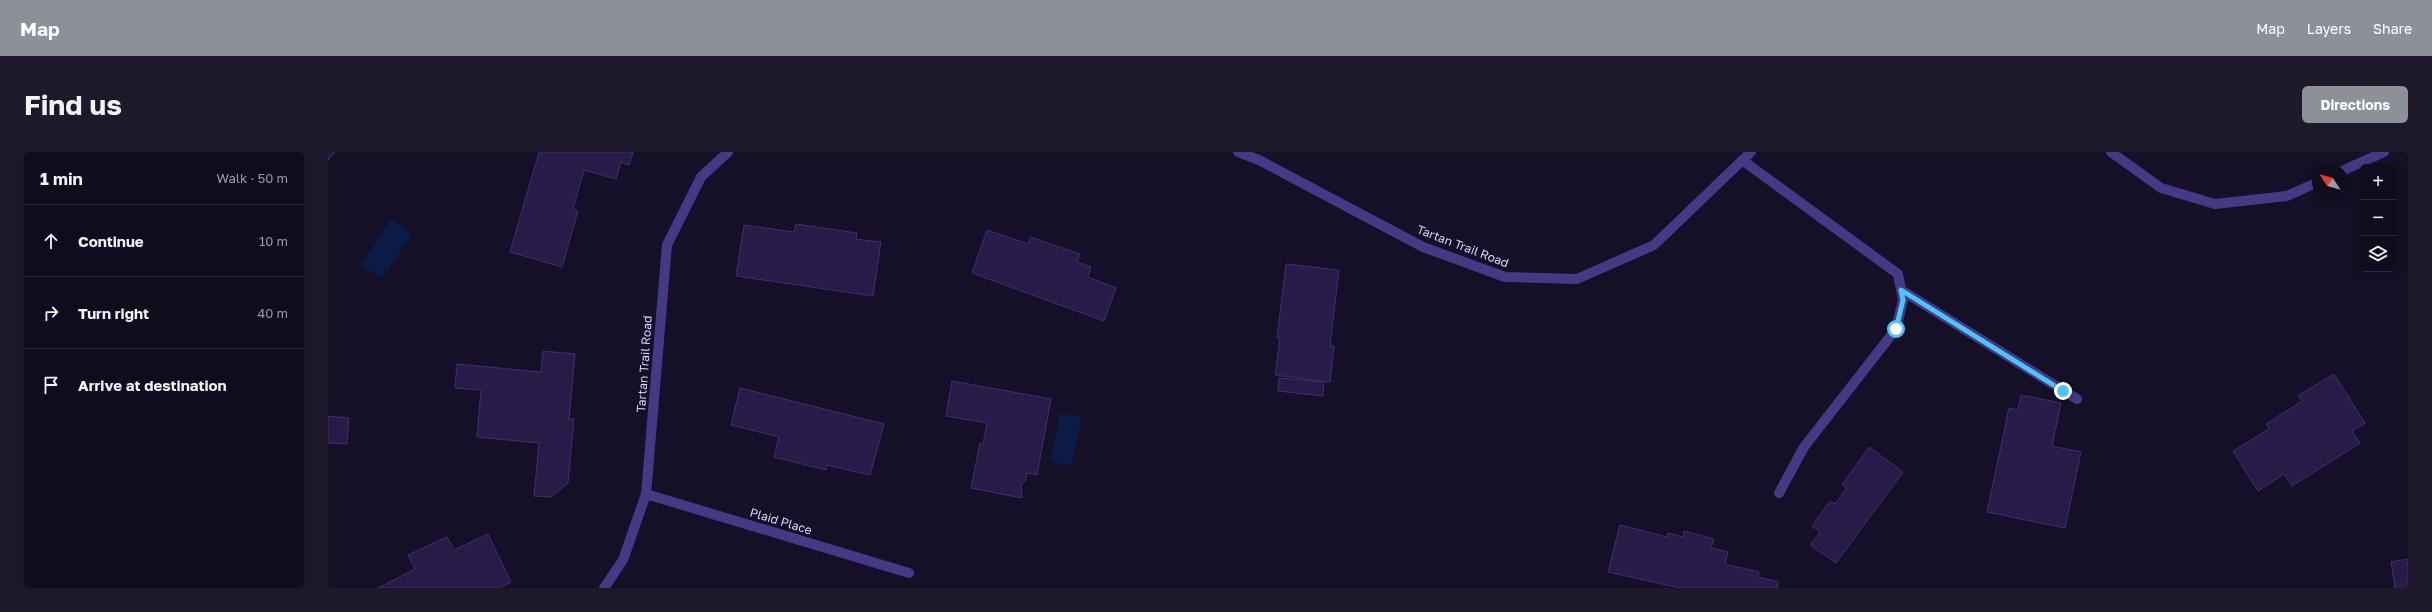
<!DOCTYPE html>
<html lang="en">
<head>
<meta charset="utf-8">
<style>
	:root { --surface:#100b1d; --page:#1e192a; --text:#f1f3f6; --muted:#9c9ba4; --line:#302b3b; --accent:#8c9099 }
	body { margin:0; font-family:"Golos Text",sans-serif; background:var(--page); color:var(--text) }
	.controls { position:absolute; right:12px; top:12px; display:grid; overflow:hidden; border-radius:6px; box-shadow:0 2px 10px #0003 }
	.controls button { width:36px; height:36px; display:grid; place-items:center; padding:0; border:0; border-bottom:1px solid var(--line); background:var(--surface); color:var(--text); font:20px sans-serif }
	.compass { position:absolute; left:1984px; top:12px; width:36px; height:36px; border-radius:50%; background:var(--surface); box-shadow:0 2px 10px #0003; rotate:306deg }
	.stop { position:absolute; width:12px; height:12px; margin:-9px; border:3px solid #4fc3f7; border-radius:50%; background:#fff }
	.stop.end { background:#4fc3f7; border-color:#fff; box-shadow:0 1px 4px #0008 }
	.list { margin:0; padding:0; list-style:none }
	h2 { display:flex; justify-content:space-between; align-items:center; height:52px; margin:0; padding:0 16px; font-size:17px }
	h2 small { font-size:13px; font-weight:400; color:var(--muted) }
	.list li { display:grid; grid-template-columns:26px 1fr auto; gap:12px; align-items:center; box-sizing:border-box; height:72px; padding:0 16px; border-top:1px solid var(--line) }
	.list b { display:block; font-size:15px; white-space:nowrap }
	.list em { font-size:13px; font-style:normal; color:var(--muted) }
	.icon { flex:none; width:22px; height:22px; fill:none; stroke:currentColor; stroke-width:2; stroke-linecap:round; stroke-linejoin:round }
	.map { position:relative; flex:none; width:2080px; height:436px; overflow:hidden; border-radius:6px }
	header { display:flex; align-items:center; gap:24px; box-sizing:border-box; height:56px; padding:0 20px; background:var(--accent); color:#fff }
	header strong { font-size:19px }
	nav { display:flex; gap:22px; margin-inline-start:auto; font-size:14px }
	.intro { display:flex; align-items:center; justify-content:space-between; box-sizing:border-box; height:96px; padding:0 24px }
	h1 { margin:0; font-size:28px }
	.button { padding:10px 18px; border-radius:6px; background:var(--accent); color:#fff; font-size:14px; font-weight:700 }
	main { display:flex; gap:24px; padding:0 24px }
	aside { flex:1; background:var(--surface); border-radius:6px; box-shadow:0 2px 10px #0003 }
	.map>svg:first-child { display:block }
</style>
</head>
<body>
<header>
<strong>Map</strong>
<nav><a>Map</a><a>Layers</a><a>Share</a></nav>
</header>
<div class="intro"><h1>Find us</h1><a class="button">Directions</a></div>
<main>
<aside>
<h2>1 min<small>Walk · 50 m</small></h2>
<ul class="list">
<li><svg class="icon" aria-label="ahead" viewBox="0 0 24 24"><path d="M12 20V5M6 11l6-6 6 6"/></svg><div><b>Continue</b></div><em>10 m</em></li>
<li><svg class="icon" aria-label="right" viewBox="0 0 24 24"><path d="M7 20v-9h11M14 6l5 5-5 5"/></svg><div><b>Turn right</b></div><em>40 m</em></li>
<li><svg class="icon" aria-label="arrive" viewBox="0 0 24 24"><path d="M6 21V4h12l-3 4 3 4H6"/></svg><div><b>Arrive at destination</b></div></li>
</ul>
</aside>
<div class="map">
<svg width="2080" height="436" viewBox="0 0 2080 436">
	<rect width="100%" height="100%" fill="#150f27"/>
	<path fill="#0a1b45" d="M63,67L84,81L54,127L33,113Z
		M732,261L754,265L743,314L722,309Z"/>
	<path fill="#281b48" stroke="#412d74" d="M0,0H7L0,8Z
		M211,0H305L301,13L293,10L288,27L256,18L245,57L250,59L234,115L182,100Z
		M468,72L529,81L528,87L553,90L545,144L408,124L416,73L466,80Z
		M659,78L700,92L702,85L752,102L749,110L763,115L760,125L788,136L776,169L644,121Z
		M958,112L1011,118L1002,194H1006L1002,230L947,223L952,186H949Z
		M215,199L247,202L241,267H246L240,331L223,345L206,344L211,291L149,285L153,238L127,236L129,212L213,220Z
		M2006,222L2037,271L2024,279L2032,291L1964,334L1956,322L1930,339L1905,299L1941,277L1938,272L1974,249L1970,244Z
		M951,226L996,230L995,244L950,239Z
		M624,229L723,247L709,323L699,321L697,329L693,333L694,346L643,336L652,291L655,292L659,271L618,264Z
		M412,236L556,272L542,323L499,313L498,318L446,305L451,285L403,273Z
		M1693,243L1733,251L1724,294L1753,300L1737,376L1659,360L1681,256L1690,258Z
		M0,264L21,266L19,292L0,291Z
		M1541,295L1575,320L1508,411L1482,393L1492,380L1484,374L1502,349L1507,352L1519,336L1514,333Z
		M1292,373L1339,385L1340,381L1355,385L1356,379L1386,387L1383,396L1400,400L1397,412L1431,420L1430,425L1451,430L1449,436H1352L1280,420Z
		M160,382L183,430L171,436H50L87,417L80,403L119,385L126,398Z
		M2080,407V436H2067L2063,410Z"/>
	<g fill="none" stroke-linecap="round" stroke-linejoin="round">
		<path stroke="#433a86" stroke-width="10" d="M1414,8L1570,122L1575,148L1568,177L1476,295L1451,341
			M1573,138L1749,247"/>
		<path stroke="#433a86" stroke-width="10" d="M910,0L931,8L1095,95L1177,125L1249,127L1326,93L1423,0
			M1783,0L1833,36L1887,52L1959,44L1990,30
			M2014,19L2056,0
			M318,342L581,421
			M276,436L295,408L318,342L339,93L373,25L400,0"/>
	</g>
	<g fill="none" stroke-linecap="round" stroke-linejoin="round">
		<path stroke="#4fc3f7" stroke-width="5" d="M1568,177L1575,148L1573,138L1735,239"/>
	</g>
	<g text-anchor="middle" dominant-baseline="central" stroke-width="3" stroke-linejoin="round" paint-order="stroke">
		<g font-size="12" fill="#ddd5ff" stroke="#150f27">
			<text transform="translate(1135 94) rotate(21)">Tartan Trail Road</text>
			<text transform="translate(316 212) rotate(-86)">Tartan Trail Road</text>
			<text transform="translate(453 369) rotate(17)">Plaid Place</text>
		</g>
	</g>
</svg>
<div class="controls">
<button>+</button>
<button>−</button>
<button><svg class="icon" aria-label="layers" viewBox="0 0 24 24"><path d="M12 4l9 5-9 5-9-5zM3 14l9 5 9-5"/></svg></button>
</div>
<svg class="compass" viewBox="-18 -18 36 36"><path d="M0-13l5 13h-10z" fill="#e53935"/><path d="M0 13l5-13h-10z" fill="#9c9ba4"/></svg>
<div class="stop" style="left:1568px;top:177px"></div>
<div class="stop end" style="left:1735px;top:239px"></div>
</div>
</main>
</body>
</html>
